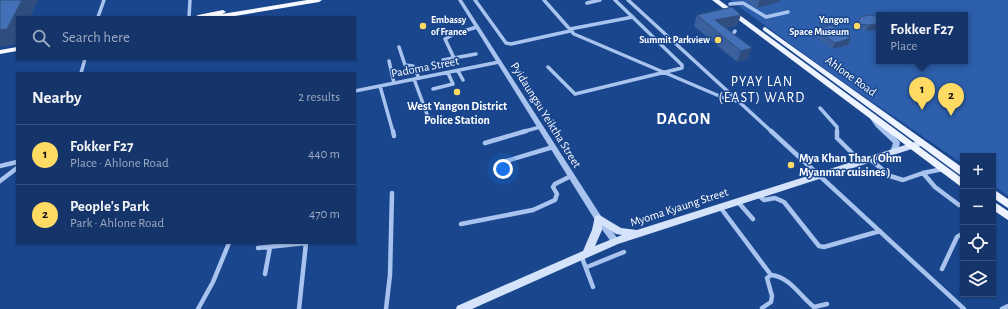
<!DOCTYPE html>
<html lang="en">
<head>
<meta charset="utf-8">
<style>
	:root { --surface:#14346a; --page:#213f72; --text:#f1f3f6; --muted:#9daac1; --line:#334f7e; --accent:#ffdb64 }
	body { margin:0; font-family:"Alegreya Sans",sans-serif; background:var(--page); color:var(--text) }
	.controls { position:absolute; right:12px; bottom:12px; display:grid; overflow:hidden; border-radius:0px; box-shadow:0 1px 3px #0004 }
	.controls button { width:36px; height:36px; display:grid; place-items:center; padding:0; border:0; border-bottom:1px solid var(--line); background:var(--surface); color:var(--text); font:20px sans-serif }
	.you { position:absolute; left:503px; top:169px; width:14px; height:14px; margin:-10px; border:3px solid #fff; border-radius:50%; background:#1a73e8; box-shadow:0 0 0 6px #1a73e833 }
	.badge { display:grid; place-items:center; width:26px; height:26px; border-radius:50%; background:var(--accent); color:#111; font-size:13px; font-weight:700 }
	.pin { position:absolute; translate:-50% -33px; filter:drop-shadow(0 1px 2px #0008) }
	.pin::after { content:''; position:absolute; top:21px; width:14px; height:12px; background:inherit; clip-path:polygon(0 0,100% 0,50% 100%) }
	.popup { position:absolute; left:876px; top:12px; width:92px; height:52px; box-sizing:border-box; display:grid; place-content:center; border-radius:0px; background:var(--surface); filter:drop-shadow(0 1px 3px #0005); font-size:13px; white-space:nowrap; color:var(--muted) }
	.popup b { font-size:15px; color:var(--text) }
	.popup::after { content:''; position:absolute; left:50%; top:100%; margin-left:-8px; border:8px solid transparent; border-top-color:var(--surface) }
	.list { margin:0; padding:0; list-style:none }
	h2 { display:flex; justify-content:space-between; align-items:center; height:52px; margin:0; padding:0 16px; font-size:17px }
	h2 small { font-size:13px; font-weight:400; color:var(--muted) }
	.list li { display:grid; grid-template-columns:26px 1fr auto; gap:12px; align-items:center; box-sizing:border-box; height:60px; padding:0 16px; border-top:1px solid var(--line) }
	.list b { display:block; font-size:15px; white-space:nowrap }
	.list p { margin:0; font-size:13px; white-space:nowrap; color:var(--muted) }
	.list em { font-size:13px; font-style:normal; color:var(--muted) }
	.icon { flex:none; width:22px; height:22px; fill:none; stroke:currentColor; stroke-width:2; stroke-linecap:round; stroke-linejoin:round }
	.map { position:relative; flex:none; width:1008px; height:309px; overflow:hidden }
	.search { position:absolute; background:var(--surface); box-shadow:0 1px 3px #0004; left:16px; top:16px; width:340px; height:44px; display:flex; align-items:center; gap:10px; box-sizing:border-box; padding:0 14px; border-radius:0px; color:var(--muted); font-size:15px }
	.panel { position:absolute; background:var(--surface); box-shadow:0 1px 3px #0004; left:16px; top:72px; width:340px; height:172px; border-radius:0px }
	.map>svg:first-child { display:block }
</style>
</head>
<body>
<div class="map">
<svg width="1008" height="309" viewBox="0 0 1008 309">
	<rect width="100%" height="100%" fill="#1a468e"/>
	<path fill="#2d5fac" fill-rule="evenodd" d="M730,0H1008V196L993,185V156H963V164L836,77ZM879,15H965V61H879Z"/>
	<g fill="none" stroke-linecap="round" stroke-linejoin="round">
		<path stroke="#a7c3ee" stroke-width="3.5" d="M475,0L506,43L511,44L570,31
			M544,0L574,34L724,98L737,101
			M628,0L772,132
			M587,3L600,0
			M730,4L743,3L766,17L788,12
			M98,17L104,0
			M189,17L190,0
			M570,29L633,17
			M731,37L735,31
			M399,47L405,65L413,66L419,78
			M454,58L445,39L454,34L477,27
			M443,60L476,54
			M389,61L394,83
			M548,67L575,94L682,68V65L615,0
			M458,71L463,80
			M81,73L85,59
			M414,79L428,117L443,122
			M380,86L393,132
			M433,89L453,84L448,73
			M355,91L499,62
			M820,108L837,127V132
			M522,132L540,127"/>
		<path stroke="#a7c3ee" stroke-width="4.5" d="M393,131L394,136
			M771,131L964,309
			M837,131V138L861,162
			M485,143L526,131
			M870,159L890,176L903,180L923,173L943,169
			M503,162L553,147
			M0,166L17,162
			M923,173L935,187L959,205
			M0,181L17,168
			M758,195L764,200L775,198L784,202L819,246L824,247L880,231
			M738,202L753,219
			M720,207L771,275C790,277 800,296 814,307L827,304
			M461,224L533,210L555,200L557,194L553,187L555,184L571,176
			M258,248L306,243L299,309
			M581,255L593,287
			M587,267L624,252
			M942,269L957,237L963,233
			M265,274L270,247
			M762,308L771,302L772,296L767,278L771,275
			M198,309L213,282L229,243
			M386,309L390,275L392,193
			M1002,309L1008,306"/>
		<path fill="#a7c3ee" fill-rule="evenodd" d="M458,0H462L601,216L618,239L619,241L618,243L615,244L612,243L595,220Z
			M872,115L874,116L880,123L900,142L899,147L895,154H891L890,152L893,143L876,127L869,117Z"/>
		<path fill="#d4e2fa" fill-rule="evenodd" d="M921,140L925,143L924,145L618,244L472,309H456L457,306L583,251L592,230L595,216L598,215L601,216L621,228L637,230ZM602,225L616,234L622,235L595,246L602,230Z"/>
		<path fill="#eef4ff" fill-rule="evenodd" d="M712,0H719L963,179V187L960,186Z
			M765,27L963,168V176L960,175L763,30V28Z
			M993,189L1008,199V208L993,198Z
			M993,201L1008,211V220L993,210Z"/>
		<path fill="#f6faff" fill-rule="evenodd" d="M307,0H322L319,2L229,17H214L215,16L195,17L198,15L223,10L226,12L222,14Z
			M17,47V51L0,54V50Z"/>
	</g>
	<path fill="#3a609d" d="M745,0H780L779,2L757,8Z
		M697,15L737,26L726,28L748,59L737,62L694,26Z
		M860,17L877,30L866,31L855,30Z
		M816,29L848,45L832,49L813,35Z"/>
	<path fill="#2f4e7f" d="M22,0H38L30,17H17V44L0,47V30Z
		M760,0H780L779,2L757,8Z
		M741,15L737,26L716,30L715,20Z
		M879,24V28L877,30L866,31L869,25Z
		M851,38L848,45L832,49L835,43Z
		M752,48L748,59L737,62L741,51Z"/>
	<path fill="#4370b6" stroke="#2f4e7f" d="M0,0H22L7,29L0,30Z
		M732,7L741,15L715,20L752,48L741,51L697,15Z
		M870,15L879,17V24L869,25L858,24L860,17Z
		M831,25L851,38L835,43L816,29Z"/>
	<g fill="#ffdb64" stroke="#1a468e" stroke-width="1.5">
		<circle cx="423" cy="26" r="4"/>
		<circle cx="857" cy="26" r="4"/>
		<circle cx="718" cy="40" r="4"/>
		<circle cx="457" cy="92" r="4"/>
		<circle cx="791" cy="165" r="4"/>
	</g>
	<g text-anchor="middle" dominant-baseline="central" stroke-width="3" stroke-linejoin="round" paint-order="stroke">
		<g font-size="10" font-weight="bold" fill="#fff" stroke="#1a468e" text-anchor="end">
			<text x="431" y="20" text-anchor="start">Embassy<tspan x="431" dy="12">of France</tspan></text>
			<text x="849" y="20">Yangon<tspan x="849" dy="12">Space Museum</tspan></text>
			<text x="710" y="40">Summit Parkview</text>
		</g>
		<g font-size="12" fill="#fff" stroke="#1a468e">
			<text transform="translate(425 67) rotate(-11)">Padoma Street</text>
			<text transform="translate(851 76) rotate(36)">Ahlone Road</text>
			<text transform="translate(546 115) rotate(58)">Pyidaungsu Yeiktha Street</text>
			<text transform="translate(679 207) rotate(-18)">Myoma Kyaung Street</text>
		</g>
		<g font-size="12" font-weight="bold" fill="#fff" stroke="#1a468e">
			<text x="457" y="106">West Yangon District<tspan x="457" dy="14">Police Station</tspan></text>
			<text x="799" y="158" text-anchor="start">Mya Khan Thar ( Ohm<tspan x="799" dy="14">Myanmar cuisines )</tspan></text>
		</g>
		<g font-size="14" letter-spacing="1" fill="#fff" stroke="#1a468e">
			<text x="762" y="82">PYAY LAN<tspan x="762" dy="16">(EAST) WARD</tspan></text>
		</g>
		<g font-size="16" font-weight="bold" letter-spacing="1" fill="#fff" stroke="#1a468e">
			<text x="684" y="119">DAGON</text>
		</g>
	</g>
</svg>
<div class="controls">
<button>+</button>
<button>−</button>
<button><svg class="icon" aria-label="locate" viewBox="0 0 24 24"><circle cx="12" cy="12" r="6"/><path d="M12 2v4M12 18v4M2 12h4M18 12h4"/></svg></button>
<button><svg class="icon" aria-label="layers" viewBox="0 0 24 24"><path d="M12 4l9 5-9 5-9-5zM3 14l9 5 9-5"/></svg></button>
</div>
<div class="you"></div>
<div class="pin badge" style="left:922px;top:110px">1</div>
<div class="popup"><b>Fokker F27</b>Place</div>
<div class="pin badge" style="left:951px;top:116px">2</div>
<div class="search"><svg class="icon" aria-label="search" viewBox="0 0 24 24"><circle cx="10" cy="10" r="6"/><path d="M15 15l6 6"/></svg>Search here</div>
<section class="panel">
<h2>Nearby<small>2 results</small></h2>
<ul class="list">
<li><span class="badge">1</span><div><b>Fokker F27</b><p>Place · Ahlone Road</p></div><em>440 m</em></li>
<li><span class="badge">2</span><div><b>People's Park</b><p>Park · Ahlone Road</p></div><em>470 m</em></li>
</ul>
</section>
</div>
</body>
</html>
